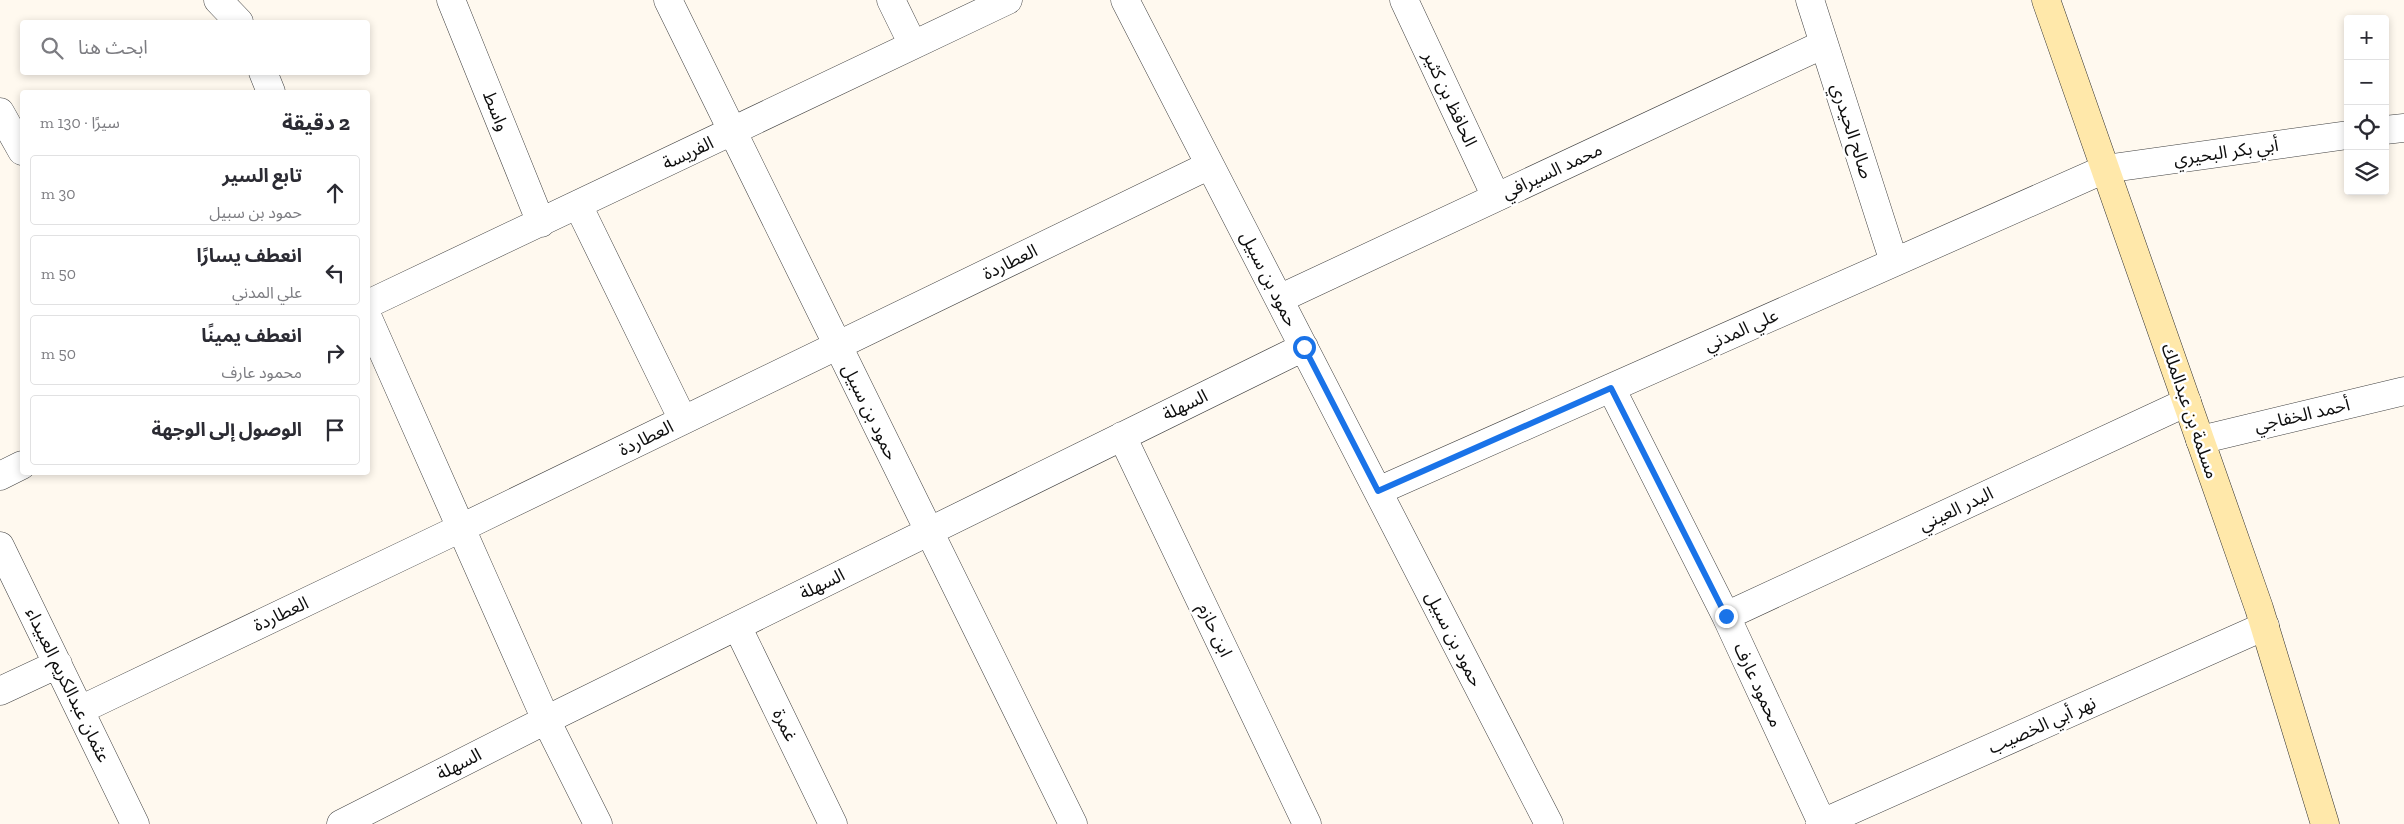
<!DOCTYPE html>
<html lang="ar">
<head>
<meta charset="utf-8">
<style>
	:root { --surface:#fff; --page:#f2f2f3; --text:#2b2b33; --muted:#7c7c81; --line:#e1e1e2 }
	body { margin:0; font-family:"Zilla Slab","Noto Sans Arabic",serif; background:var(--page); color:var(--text); direction:rtl }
	.controls { position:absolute; right:15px; top:15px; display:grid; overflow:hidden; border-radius:5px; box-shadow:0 2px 8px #0003 }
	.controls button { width:45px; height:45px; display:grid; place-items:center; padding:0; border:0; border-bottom:1px solid var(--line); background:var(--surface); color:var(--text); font:25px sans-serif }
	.stop { position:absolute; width:15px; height:15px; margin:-11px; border:4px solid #1a73e8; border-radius:50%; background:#fff }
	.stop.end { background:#1a73e8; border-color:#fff; box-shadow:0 1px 5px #0008 }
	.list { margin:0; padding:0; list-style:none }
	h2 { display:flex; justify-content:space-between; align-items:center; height:65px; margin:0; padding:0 20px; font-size:21px }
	h2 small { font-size:16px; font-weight:400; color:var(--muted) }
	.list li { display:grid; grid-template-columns:32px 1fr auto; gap:15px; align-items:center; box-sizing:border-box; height:70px; margin:0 10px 10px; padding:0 10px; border:1px solid var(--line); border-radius:5px }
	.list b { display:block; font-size:19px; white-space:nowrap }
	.list p { margin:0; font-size:16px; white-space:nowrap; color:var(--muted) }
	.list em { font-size:16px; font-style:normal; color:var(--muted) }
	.icon { flex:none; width:28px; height:28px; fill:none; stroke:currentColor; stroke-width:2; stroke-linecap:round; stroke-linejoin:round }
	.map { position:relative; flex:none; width:2404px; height:824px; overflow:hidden; direction:ltr }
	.search { position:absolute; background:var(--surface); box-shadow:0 2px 8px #0003; left:20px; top:20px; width:350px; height:55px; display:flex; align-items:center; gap:12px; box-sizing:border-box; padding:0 18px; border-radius:5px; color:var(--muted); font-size:19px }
	.panel { position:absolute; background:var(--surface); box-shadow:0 2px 8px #0003; left:20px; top:90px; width:350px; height:385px; border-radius:5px; direction:rtl }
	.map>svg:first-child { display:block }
</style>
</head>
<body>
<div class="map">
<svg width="2404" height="824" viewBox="0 0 2404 824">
	<rect width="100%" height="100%" fill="#fff9ef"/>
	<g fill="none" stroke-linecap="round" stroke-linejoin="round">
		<defs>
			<path id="street" d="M218,0L239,22
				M451,0L541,223
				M668,0L1073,824
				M891,0L913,45
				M1125,0L1549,824
				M1404,0L1496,197
				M1810,0L1894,262
				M263,72L271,92
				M0,112L22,151
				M2385,130L2404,128
				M578,205L683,420
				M1279,299L1824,44
				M368,304L1008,0
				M368,318L546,720L598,824
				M1611,388L1726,616L1822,823
				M1122,436L1307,824
				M2200,440L2404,391
				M0,476L22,465
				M1378,491L2105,169L2348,135
				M0,546L135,824
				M1726,616L2187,402
				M737,626L833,824
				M0,691L58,664
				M80,710L461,528L1210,165
				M341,824L546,720L1304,347
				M1820,824L2265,626"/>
			<path id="secondary" d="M2046,0L2259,608L2325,824"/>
		</defs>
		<use href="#street" stroke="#414141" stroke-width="29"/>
		<use href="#secondary" stroke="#303030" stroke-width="29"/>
		<use href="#street" stroke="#fff" stroke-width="28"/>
		<use href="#secondary" stroke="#ffe8aa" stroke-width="28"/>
	</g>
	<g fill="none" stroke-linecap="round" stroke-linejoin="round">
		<path stroke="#1a73e8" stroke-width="6" d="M1304,347L1378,491L1611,388L1726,616"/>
	</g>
	<g text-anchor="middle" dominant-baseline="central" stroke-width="5" stroke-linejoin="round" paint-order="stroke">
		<g font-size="18" fill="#0e0e0e" stroke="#fff">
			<text transform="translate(1450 99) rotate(65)">الحافظ بن كثير</text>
			<text transform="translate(496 111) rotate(68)">واسط</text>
			<text transform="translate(1852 131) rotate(72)">صالح الحيدري</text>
			<text transform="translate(2226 152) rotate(-8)">أبي بكر البحيري</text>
			<text transform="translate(688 153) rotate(-25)">الفريسة</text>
			<text transform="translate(1552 171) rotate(-25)">محمد السيرافي</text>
			<text transform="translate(1010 262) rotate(-26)">العطاردة</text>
			<text transform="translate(1269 279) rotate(63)">حمود بن سبيل</text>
			<text transform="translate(1741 330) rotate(-24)">علي المدني</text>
			<text transform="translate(1185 405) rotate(-26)">السهلة</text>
			<text transform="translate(2190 411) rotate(71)">مسلمة بن عبدالملك</text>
			<text transform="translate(870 412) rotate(64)">حمود بن سبيل</text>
			<text transform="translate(2302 415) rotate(-13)">أحمد الخفاجي</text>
			<text transform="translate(646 438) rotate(-26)">العطاردة</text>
			<text transform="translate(1956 509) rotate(-25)">البدر العيني</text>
			<text transform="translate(822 584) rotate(-26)">السهلة</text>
			<text transform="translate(281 614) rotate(-25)">العطاردة</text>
			<text transform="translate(1215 630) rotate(65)">ابن حازم</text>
			<text transform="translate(1454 639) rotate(63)">حمود بن سبيل</text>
			<text transform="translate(68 685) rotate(64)">عثمان عبدالكريم العبيداء</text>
			<text transform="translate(1758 685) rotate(65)">محمود عارف</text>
			<text transform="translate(785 725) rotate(64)">غمرة</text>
			<text transform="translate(2042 725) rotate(-24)">نهر أبي الخصيب</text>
			<text transform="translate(459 764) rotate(-27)">السهلة</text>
		</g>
	</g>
</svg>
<div class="controls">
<button>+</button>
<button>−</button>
<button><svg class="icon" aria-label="locate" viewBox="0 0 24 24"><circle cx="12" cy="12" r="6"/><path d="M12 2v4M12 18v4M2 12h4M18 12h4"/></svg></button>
<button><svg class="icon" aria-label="layers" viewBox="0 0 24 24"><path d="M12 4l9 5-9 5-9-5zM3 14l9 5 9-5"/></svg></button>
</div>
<div class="stop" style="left:1304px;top:347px"></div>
<div class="stop end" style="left:1726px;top:616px"></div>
<div class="search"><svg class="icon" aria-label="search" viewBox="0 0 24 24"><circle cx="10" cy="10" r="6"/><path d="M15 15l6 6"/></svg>ابحث هنا</div>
<section class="panel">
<h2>2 دقيقة<small>سيرًا · 130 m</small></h2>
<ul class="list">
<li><svg class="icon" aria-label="ahead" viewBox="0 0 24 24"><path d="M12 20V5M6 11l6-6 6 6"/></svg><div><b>تابع السير</b><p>حمود بن سبيل</p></div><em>30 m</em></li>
<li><svg class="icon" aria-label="left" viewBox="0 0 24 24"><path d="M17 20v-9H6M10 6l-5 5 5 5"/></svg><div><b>انعطف يسارًا</b><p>علي المدني</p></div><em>50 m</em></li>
<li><svg class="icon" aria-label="right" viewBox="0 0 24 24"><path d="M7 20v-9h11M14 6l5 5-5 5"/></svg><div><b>انعطف يمينًا</b><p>محمود عارف</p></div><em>50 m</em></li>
<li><svg class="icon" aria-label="arrive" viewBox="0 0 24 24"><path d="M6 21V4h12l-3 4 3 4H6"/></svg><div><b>الوصول إلى الوجهة</b></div></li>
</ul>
</section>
</div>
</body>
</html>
